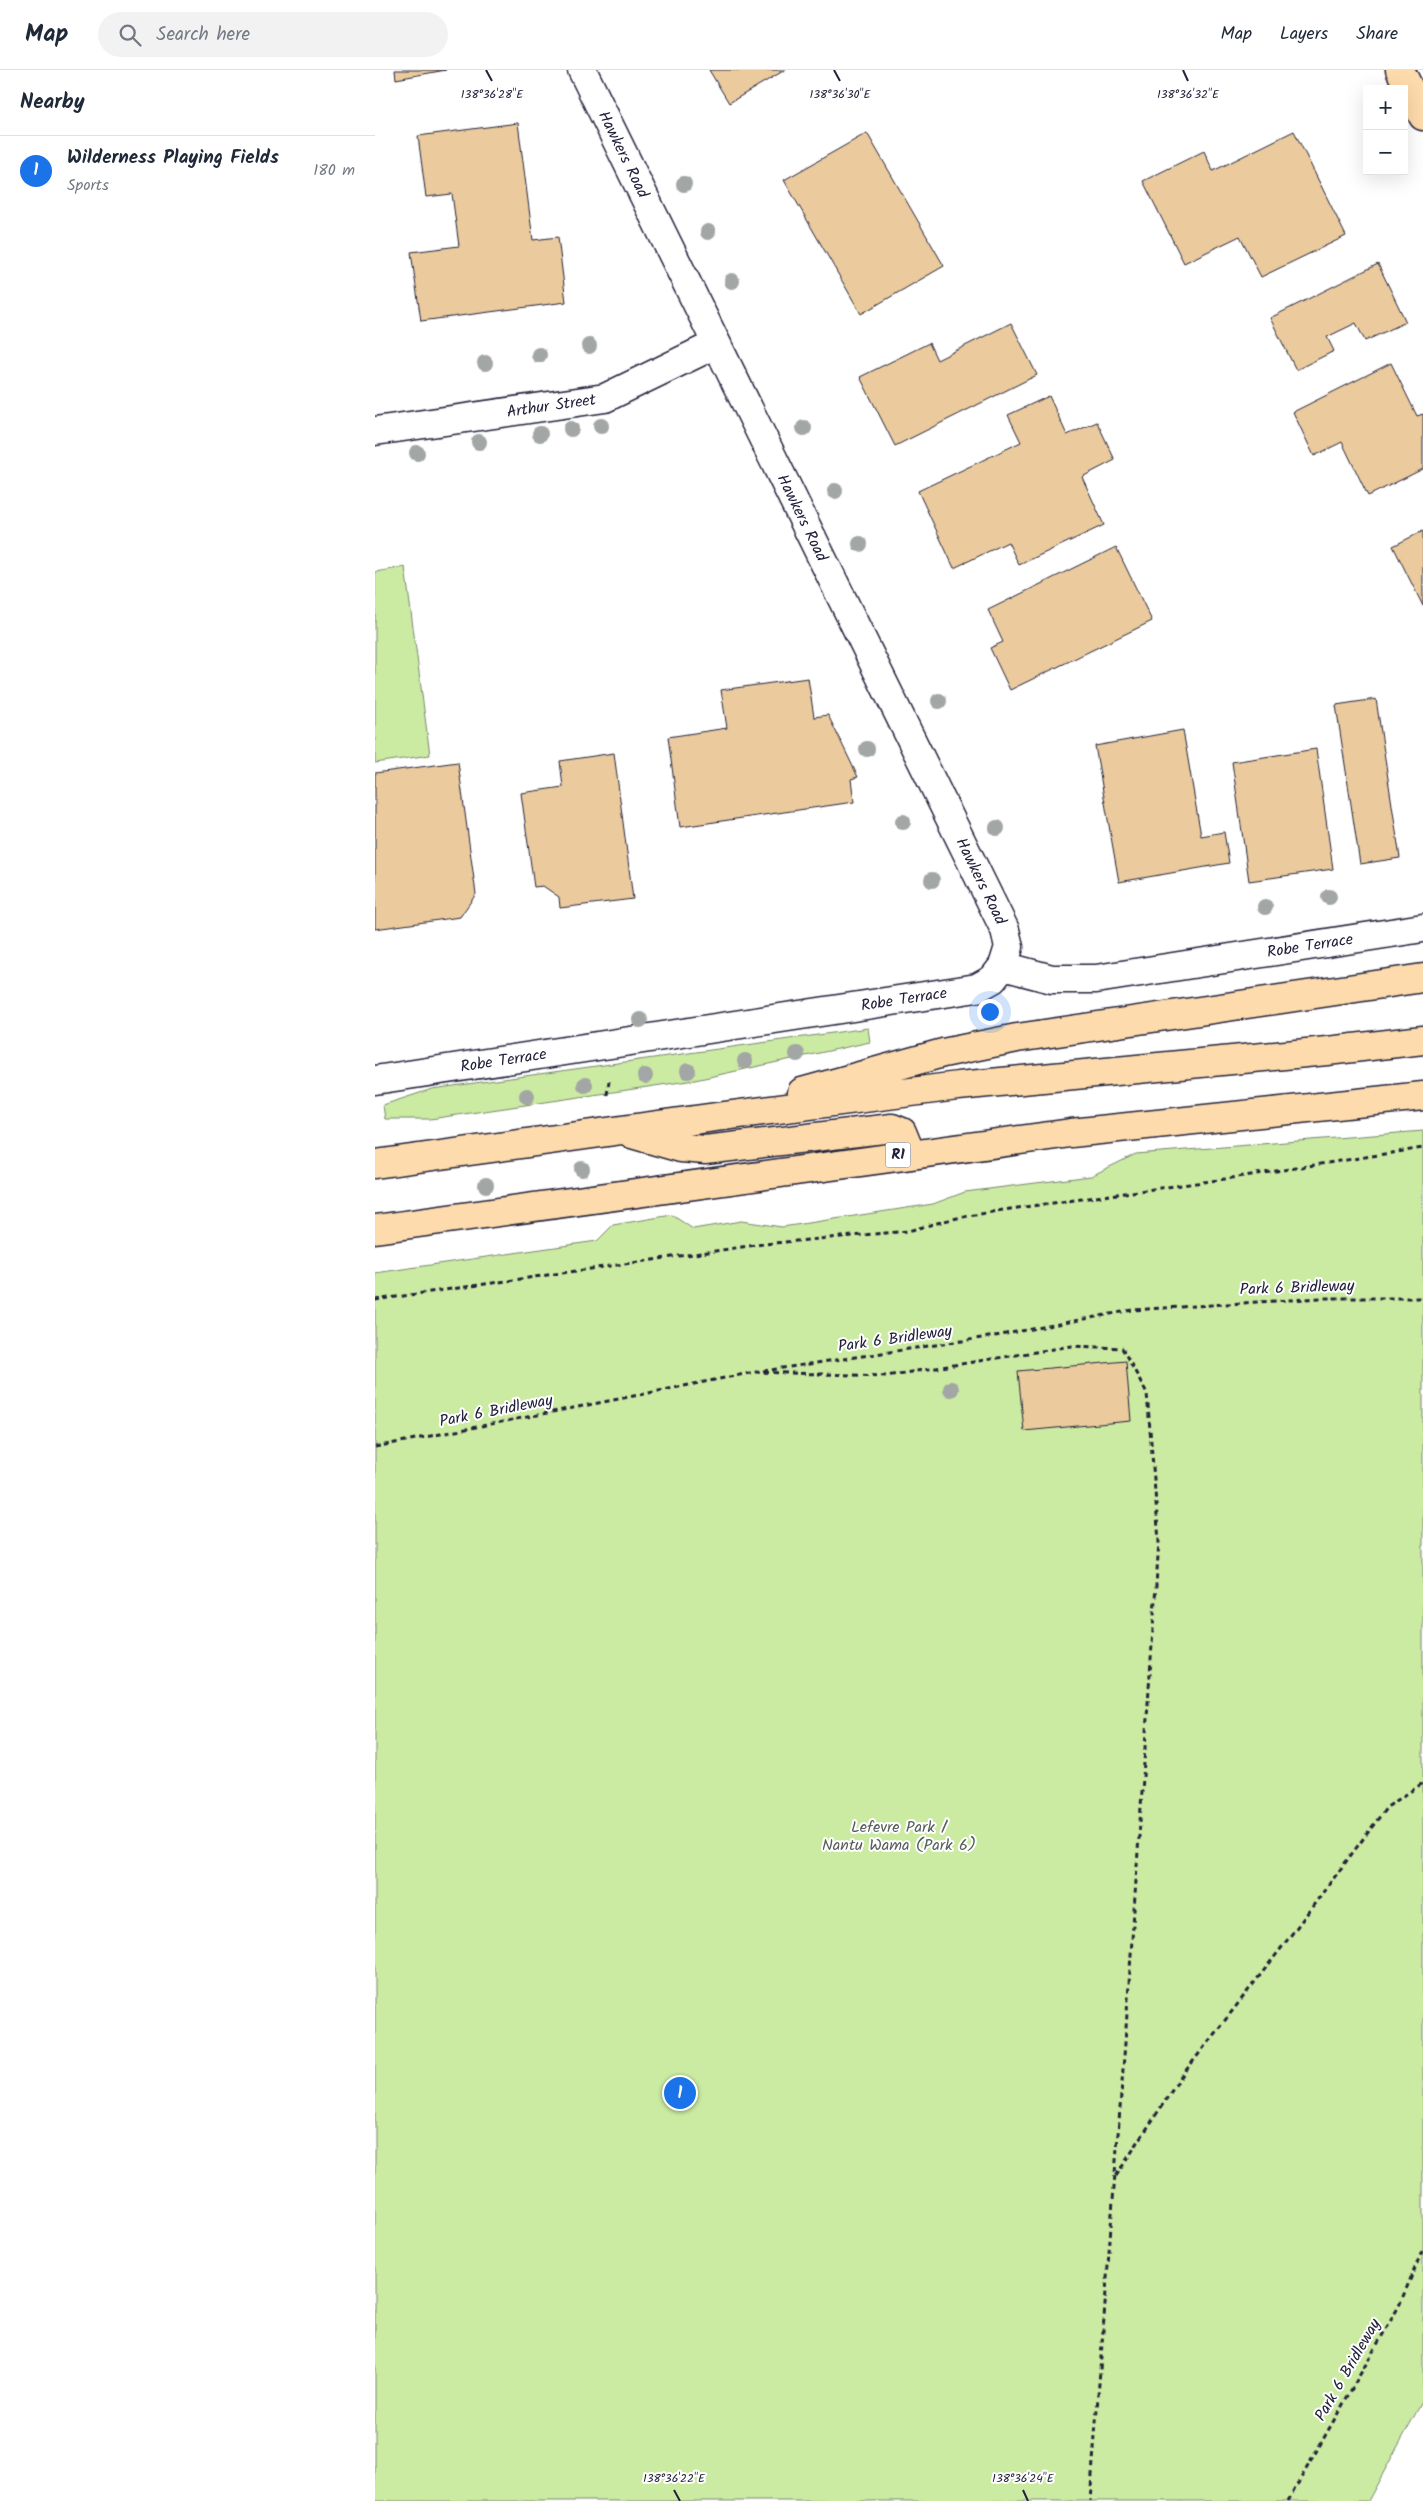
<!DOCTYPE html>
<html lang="en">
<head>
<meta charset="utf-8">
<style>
	:root { --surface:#fff; --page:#f2f2f3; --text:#1f2937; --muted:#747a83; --line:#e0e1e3; --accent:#1a73e8 }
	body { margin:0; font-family:Kalam,sans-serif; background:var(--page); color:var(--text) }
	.controls { position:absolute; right:15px; top:15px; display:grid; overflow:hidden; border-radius:0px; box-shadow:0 5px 20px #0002 }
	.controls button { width:45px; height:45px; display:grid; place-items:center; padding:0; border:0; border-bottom:1px solid var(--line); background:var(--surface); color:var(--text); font:25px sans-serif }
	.you { position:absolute; left:614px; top:941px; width:18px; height:18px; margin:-12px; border:4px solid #fff; border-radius:50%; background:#1a73e8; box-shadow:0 0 0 8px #1a73e833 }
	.badge { display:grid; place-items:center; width:32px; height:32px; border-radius:50%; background:var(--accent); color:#fff; font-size:16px; font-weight:700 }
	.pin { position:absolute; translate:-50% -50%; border:2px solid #fff; box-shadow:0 1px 5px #0006 }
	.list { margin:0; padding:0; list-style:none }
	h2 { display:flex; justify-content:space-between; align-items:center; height:65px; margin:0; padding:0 20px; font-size:21px }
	h2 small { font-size:16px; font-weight:400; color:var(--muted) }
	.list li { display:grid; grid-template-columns:32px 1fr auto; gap:15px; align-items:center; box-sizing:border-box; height:70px; padding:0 20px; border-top:1px solid var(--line) }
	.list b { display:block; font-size:19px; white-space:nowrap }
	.list p { margin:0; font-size:16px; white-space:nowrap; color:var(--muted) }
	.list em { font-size:16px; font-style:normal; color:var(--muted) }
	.icon { flex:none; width:28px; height:28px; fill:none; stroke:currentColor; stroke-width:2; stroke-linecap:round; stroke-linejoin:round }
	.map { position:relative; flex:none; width:1048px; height:2431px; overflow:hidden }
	header { display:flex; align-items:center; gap:30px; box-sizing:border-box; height:70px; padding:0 25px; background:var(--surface); border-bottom:1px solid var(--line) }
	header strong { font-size:24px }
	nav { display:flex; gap:28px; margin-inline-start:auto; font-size:18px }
	.search { width:350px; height:45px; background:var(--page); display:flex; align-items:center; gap:12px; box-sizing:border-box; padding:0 18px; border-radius:28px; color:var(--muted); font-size:19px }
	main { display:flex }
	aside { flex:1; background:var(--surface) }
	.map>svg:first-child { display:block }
</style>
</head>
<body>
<header>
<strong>Map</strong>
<div class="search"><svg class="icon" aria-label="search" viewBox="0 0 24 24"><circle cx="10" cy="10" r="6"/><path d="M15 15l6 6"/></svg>Search here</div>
<nav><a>Map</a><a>Layers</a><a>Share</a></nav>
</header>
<main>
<aside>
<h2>Nearby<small></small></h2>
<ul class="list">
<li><span class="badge">1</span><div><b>Wilderness Playing Fields</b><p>Sports</p></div><em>180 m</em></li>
</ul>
</aside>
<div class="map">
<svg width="1048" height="2431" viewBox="0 0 1048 2431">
	<rect width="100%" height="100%" fill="#fff"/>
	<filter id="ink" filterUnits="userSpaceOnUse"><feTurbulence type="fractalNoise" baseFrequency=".02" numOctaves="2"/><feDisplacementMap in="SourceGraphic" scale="10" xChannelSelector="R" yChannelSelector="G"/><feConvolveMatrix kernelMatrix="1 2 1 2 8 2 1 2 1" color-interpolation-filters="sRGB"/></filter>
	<g filter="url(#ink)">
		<path fill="#cceba2" stroke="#77866e" d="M30,497L55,685L0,693V502Z
			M493,958L495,972L320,1010L55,1049H10L8,1035L57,1019Z
			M1048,1061V2330L993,2431H0V1203L222,1171L238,1155L297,1145L318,1159L366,1151L407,1157L558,1134L590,1122L716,1106L761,1084Z"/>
		<path fill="#ebcb9d" stroke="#22223b" d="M20,0H71L21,9Z
			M334,0H410L354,33Z
			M143,53L158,170L183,167L191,232L46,251L36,182L84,176L77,124L51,127L43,66Z
			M919,61L971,166L886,207L865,166L809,193L768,111L829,81L838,101Z
			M492,63L569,196L486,244L409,110Z
			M1003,194L1031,252L990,271L981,253L952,267L959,281L921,300L895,248Z
			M636,253L662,305L520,376L485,307L554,273L562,290Z
			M1016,293L1042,346L1048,344V399L993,426L967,372L939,386L918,342Z
			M674,326L692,365L722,352L740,390L707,407L729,455L644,495L633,472L579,498L543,421L646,372L633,345Z
			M1048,461V536L1018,476Z
			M741,477L777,551L635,620L615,578L628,572L613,540Z
			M433,608L439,647L453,645L483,707L476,709L479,732L305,757L293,667L352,658L346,620Z
			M1001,629L1025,788L985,794L961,635Z
			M808,660L826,766L849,762L854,793L744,812L720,676Z
			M941,679L958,799L874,811L857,692Z
			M239,683L258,829L185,838L184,827L168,816L159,817L146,723L188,717L185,691Z
			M83,692L101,824L85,847L0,859V703Z
			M751,1291L756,1351L649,1361L643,1301Z"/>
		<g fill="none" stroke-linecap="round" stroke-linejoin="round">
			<defs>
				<g id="street">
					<path id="s1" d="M207,0L630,860L634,877L628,896"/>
					<path id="s2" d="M0,361L230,328L341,274"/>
					<path id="s3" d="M0,1010L602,918L618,909L628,896L677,909H721L1048,858"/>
				</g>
				<path id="highway" d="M1025,0L1048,46
					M427,1022L568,983L642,968L1048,908
					M257,1064L306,1078L330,1080L517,1058L527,1062L536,1084
					M0,1094L341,1047L583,1016L952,981L1048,970
					M0,1159L696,1063L1048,1026"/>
			</defs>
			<use href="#street" stroke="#22223b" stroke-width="31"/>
			<use href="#highway" stroke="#22223b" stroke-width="31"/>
			<path stroke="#22223b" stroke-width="3" stroke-dasharray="5 4" stroke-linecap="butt" d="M232,1025L234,1011
				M0,1230L388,1174L533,1161L577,1149L628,1140L850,1109L1048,1078
				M388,1301L620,1266L757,1240L946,1228H1048
				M380,1302L511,1306L697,1276L747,1278L772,1323L784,1471L750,1973L715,2431
				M0,1377L380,1302
				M741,2106L805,2008L904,1881L1012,1737L1048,1713
				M913,2431L1024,2236L1048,2179"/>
			<use href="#street" stroke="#fff" stroke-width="28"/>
			<use href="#highway" stroke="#fedbac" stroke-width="28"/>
		</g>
		<g fill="#a2a6a4">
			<circle cx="309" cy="114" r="8"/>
			<circle cx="333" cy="162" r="8"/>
			<circle cx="357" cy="211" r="8"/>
			<circle cx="214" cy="276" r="8"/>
			<circle cx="164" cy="285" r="8"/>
			<circle cx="110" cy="293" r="8"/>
			<circle cx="226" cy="356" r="8"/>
			<circle cx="429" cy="358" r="8"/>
			<circle cx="196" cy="359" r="8"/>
			<circle cx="165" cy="364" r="8"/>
			<circle cx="104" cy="372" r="8"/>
			<circle cx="42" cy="383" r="8"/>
			<circle cx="460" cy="421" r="8"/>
			<circle cx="485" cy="474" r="8"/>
			<circle cx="564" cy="631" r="8"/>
			<circle cx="492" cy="679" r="8"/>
			<circle cx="528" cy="752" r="8"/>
			<circle cx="622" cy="758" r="8"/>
			<circle cx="557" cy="810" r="8"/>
			<circle cx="954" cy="827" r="8"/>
			<circle cx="890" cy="837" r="8"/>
			<circle cx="265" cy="950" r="8"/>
			<circle cx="422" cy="984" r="8"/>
			<circle cx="370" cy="991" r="8"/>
			<circle cx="313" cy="1001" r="8"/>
			<circle cx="270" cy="1006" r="8"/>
			<circle cx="210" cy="1015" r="8"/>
			<circle cx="152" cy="1026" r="8"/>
			<circle cx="207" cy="1099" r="8"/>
			<circle cx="111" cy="1115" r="8"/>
			<circle cx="576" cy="1319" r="8"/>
		</g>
	</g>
	<path fill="none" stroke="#22223b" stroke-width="2" d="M111,0L117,11M459,0L465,11M808,0L813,11M299,2420L305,2431M648,2420L653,2431"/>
	<g text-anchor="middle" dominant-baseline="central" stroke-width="4" stroke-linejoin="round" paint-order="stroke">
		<rect fill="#fff" stroke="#646476" stroke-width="1" x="510.5" y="1072.5" width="25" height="25" rx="4"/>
		<g font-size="15" font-weight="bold" fill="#22223b">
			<text x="523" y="1085">R1</text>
		</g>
		<g font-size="16" fill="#22223b" stroke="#fff">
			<text stroke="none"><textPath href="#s1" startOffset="94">Hawkers Road</textPath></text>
			<text stroke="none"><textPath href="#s2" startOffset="178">Arthur Street</textPath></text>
			<text stroke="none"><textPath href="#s1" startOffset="499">Hawkers Road</textPath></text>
			<text stroke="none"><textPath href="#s1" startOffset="904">Hawkers Road</textPath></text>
			<text stroke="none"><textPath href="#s3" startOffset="955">Robe Terrace</textPath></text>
			<text stroke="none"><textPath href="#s3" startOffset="535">Robe Terrace</textPath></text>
			<text stroke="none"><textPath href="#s3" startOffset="130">Robe Terrace</textPath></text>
			<text transform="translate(922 1218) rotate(-2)">Park 6 Bridleway</text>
			<text transform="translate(520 1269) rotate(-8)">Park 6 Bridleway</text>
			<text transform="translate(121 1341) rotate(-11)">Park 6 Bridleway</text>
			<text transform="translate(973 2300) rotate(-60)">Park 6 Bridleway</text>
		</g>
		<g font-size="16" fill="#555e5a" stroke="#fff">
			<text x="524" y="1757">Lefevre Park /<tspan x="524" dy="18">Nantu Wama (Park 6)</tspan></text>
		</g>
	</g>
	<g font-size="12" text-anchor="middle" fill="#22223b" stroke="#fff" stroke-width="4" stroke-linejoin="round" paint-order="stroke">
		<text x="117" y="28">138°36'28"E</text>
		<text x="465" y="28">138°36'30"E</text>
		<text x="813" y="28">138°36'32"E</text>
		<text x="299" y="2412">138°36'22"E</text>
		<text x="648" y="2412">138°36'24"E</text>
	</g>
</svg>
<div class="controls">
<button>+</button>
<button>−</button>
</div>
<div class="you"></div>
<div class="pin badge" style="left:305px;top:2023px">1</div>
</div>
</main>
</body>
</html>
